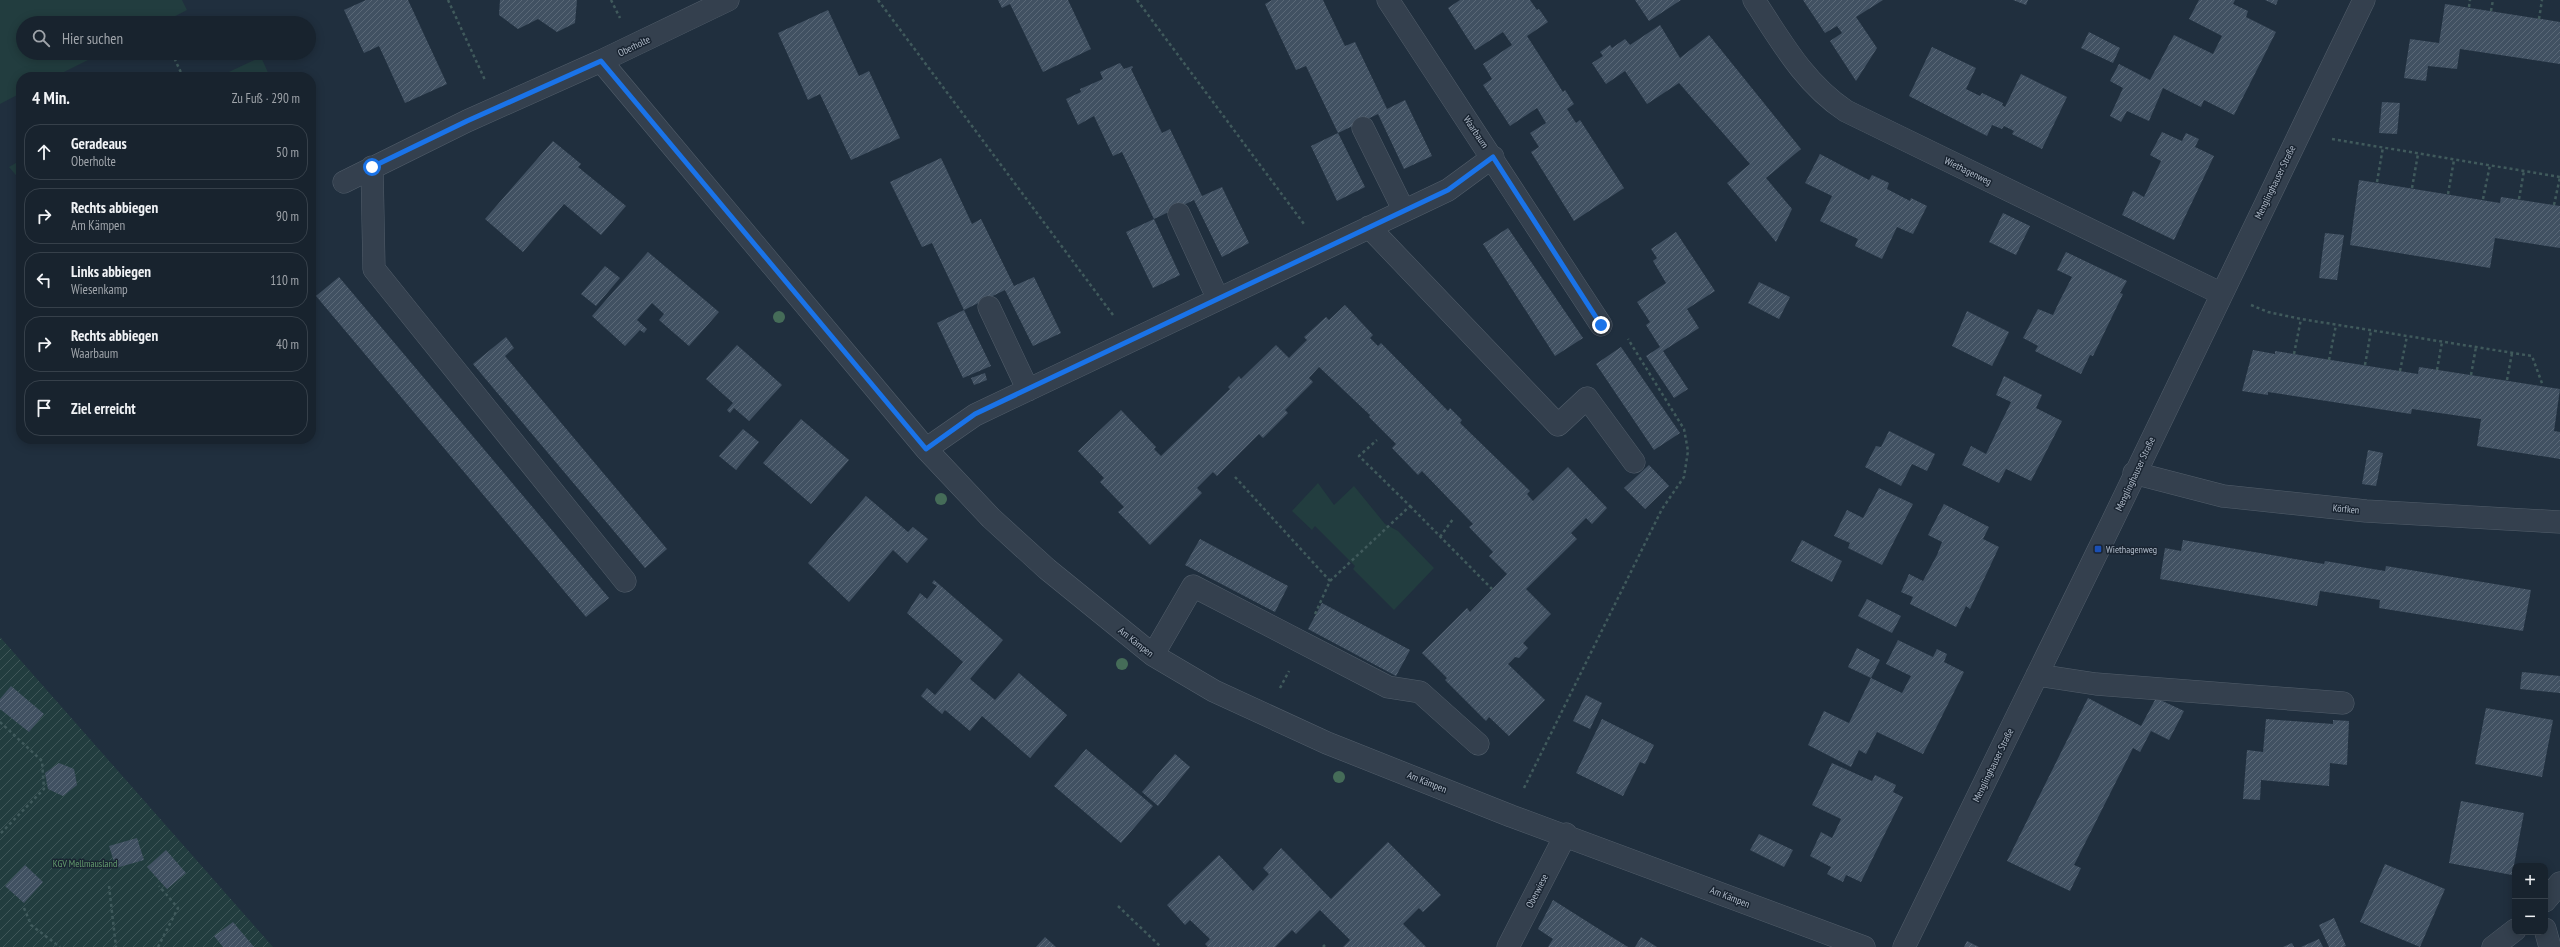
<!DOCTYPE html>
<html lang="de">
<head>
<meta charset="utf-8">
<style>
	:root { --surface:#18232e; --page:#252f3a; --text:#f1f3f6; --muted:#9fa4aa; --line:#36404a }
	body { margin:0; font-family:"PT Sans Narrow",sans-serif; background:var(--page); color:var(--text) }
	.controls { position:absolute; right:12px; bottom:12px; display:grid; overflow:hidden; border-radius:8px; box-shadow:0 2px 10px #0003 }
	.controls button { width:36px; height:36px; display:grid; place-items:center; padding:0; border:0; border-bottom:1px solid var(--line); background:var(--surface); color:var(--text); font:20px sans-serif }
	.stop { position:absolute; width:12px; height:12px; margin:-9px; border:3px solid #1a73e8; border-radius:50%; background:#fff }
	.stop.end { background:#1a73e8; border-color:#fff; box-shadow:0 1px 4px #0008 }
	.list { margin:0; padding:0; list-style:none }
	h2 { display:flex; justify-content:space-between; align-items:center; height:52px; margin:0; padding:0 16px; font-size:17px }
	h2 small { font-size:13px; font-weight:400; color:var(--muted) }
	.list li { display:grid; grid-template-columns:26px 1fr auto; gap:12px; align-items:center; box-sizing:border-box; height:56px; margin:0 8px 8px; padding:0 8px; border:1px solid var(--line); border-radius:16px }
	.list b { display:block; font-size:15px; white-space:nowrap }
	.list p { margin:0; font-size:13px; white-space:nowrap; color:var(--muted) }
	.list em { font-size:13px; font-style:normal; color:var(--muted) }
	.icon { flex:none; width:22px; height:22px; fill:none; stroke:currentColor; stroke-width:2; stroke-linecap:round; stroke-linejoin:round }
	.map { position:relative; flex:none; width:2560px; height:947px; overflow:hidden }
	.search { position:absolute; background:var(--surface); box-shadow:0 2px 10px #0003; left:16px; top:16px; width:300px; height:44px; display:flex; align-items:center; gap:10px; box-sizing:border-box; padding:0 14px; border-radius:22px; color:var(--muted); font-size:15px }
	.panel { position:absolute; background:var(--surface); box-shadow:0 2px 10px #0003; left:16px; top:72px; width:300px; height:372px; border-radius:16px }
	.map>svg:first-child { display:block }
</style>
</head>
<body>
<div class="map">
<svg width="2560" height="947" viewBox="0 0 2560 947">
	<defs>
		<pattern id="garden-furrows" width="10" height="10" patternUnits="userSpaceOnUse"><rect width="10" height="10" fill="#223d3f"/><path d="M-1 1l2-2M0 10L10 0M9 11l2-2" fill="none" stroke="#405759"/></pattern>
		<pattern id="building-hatch" width="6" height="6" patternUnits="userSpaceOnUse"><rect width="6" height="6" fill="#415162"/><path d="M-1 1l2-2M0 6l6-6M5 7l2-2" fill="none" stroke="#5a6877"/></pattern>
	</defs>
	<rect width="100%" height="100%" fill="#202f3e"/>
	<path fill="#223d3f" d="M0,0H182L187,10L162,23H23V53H102L54,77H21V93L0,104Z
		M261,57L270,77H218Z
		M21,160V181L9,167Z
		M1318,483L1334,505L1354,486L1385,524L1398,531L1434,568L1394,610L1353,569L1355,566L1315,526L1312,530L1292,511Z"/>
	<path fill="url(#garden-furrows)" d="M0,637L273,947H0Z"/>
	<path fill="url(#building-hatch)" d="M366,0H408L447,84L405,103L379,46L364,53L344,10Z
		M500,0H577L575,23L557,32L538,19L518,29L499,15Z
		M998,0H1068L1091,49L1043,72L1010,4L1002,8Z
		M1272,0H1323L1345,46L1355,42L1387,109L1405,100L1432,156L1404,169L1378,114L1338,133L1306,66L1296,70L1265,4Z
		M1460,0H1530L1537,10L1539,9L1548,22L1527,36L1563,92L1565,90L1574,104L1567,109L1576,123L1580,120L1624,188L1574,221L1531,152L1539,147L1530,133L1546,123L1537,108L1510,126L1483,85L1492,79L1483,64L1512,45L1503,32L1475,50L1448,8Z
		M1635,0H1681L1649,21Z
		M1803,0H1883L1856,17L1877,48L1856,81L1830,41L1842,33L1837,26L1825,33Z
		M2013,0H2028L2026,5Z
		M2199,0H2235L2233,4L2248,11L2246,17L2276,32L2234,115L2204,100L2201,107L2163,88L2149,121L2127,111L2121,122L2110,116L2123,88L2110,81L2119,64L2150,80L2174,35L2213,54L2222,36L2189,19Z
		M2265,0H2278L2276,5Z
		M2445,4L2560,22V64L2460,49L2457,69L2428,66L2426,81L2404,78L2410,39L2439,43Z
		M828,10L859,76L869,71L900,138L851,160L820,94L808,100L778,33Z
		M1660,25L1680,58L1709,35L1801,149L1766,178L1792,209L1776,242L1727,183L1750,164L1679,83L1647,104L1625,71L1606,84L1592,63L1603,56L1600,52L1610,45L1612,48L1625,39L1630,45Z
		M2089,32L2120,48L2113,63L2081,48Z
		M1932,47L1976,68L1966,89L1980,96L1982,93L2003,103L2002,105L2005,107L2021,74L2067,97L2042,149L2012,134L2014,131L2004,126L2002,129L1992,125L1987,136L1909,96Z
		M1120,63L1124,69L1132,66L1133,67L1131,69L1162,133L1170,129L1202,196L1222,187L1249,243L1222,257L1194,200L1154,219L1122,152L1113,156L1094,116L1078,125L1066,99L1081,92L1080,89L1103,79L1100,72Z
		M2382,102L2400,103L2397,134L2379,133Z
		M2162,132L2182,141L2186,133L2199,139L2195,147L2214,156L2174,240L2122,215L2133,191L2144,197L2161,161L2150,155Z
		M1338,133L1365,187L1337,201L1311,146Z
		M553,141L581,164L578,167L626,206L601,235L564,204L523,252L485,219Z
		M1820,154L1869,180L1872,175L1889,183L1887,189L1910,201L1911,198L1927,206L1913,234L1897,227L1882,259L1855,246L1858,239L1820,221L1832,196L1805,183Z
		M941,158L972,224L981,219L1014,286L1034,277L1061,333L1033,346L1005,290L964,310L932,243L922,247L890,182Z
		M2359,180L2500,203L2501,197L2560,206V248L2495,238L2490,268L2350,245Z
		M2003,213L2030,226L2016,255L1989,242Z
		M1154,219L1180,275L1153,288L1126,232Z
		M1508,228L1583,338L1555,356L1483,244Z
		M1676,232L1715,291L1687,309L1699,328L1663,351L1688,389L1674,398L1646,356L1660,347L1646,325L1650,322L1637,302L1666,283L1653,261L1657,258L1651,249Z
		M2325,233L2344,235L2337,280L2319,278Z
		M648,252L719,312L689,346L659,320L664,314L652,303L637,320L647,329L644,333L640,330L625,346L592,316Z
		M2066,252L2127,281L2120,293L2123,294L2093,356L2090,355L2081,374L2035,351L2038,346L2023,338L2038,309L2053,315L2059,302L2072,277L2057,270Z
		M605,266L620,278L596,306L581,294Z
		M339,277L609,598L586,617L316,296Z
		M1759,282L1790,297L1779,319L1748,303Z
		M1345,305L1373,335L1370,338L1378,346L1381,343L1448,411L1450,408L1462,420L1460,423L1530,491L1527,494L1533,501L1568,467L1607,508L1592,524L1586,518L1571,533L1577,539L1526,589L1551,614L1523,643L1528,648L1519,658L1515,657L1508,664L1545,700L1509,736L1489,717L1486,721L1445,680L1447,678L1422,653L1467,608L1470,612L1507,574L1489,556L1493,552L1469,527L1473,524L1422,471L1418,475L1392,448L1396,444L1369,417L1370,415L1319,367L1309,378L1313,382L1285,410L1288,413L1263,438L1259,434L1217,476L1213,472L1197,488L1202,493L1150,545L1118,512L1124,507L1100,482L1104,478L1078,451L1121,410L1156,447L1154,449L1161,456L1230,389L1228,387L1239,376L1241,379L1276,345L1289,358L1307,340L1304,337L1326,317L1329,320Z
		M964,310L991,366L963,378L937,323Z
		M1967,311L2009,332L1992,366L1952,346Z
		M506,337L514,348L505,356L667,549L645,568L473,364Z
		M737,345L782,385L749,421L734,408L730,413L727,410L733,403L706,379Z
		M1621,347L1680,433L1654,450L1596,364Z
		M2253,350L2275,354V351L2418,374L2419,367L2560,389L2554,431L2560,432V459L2477,446L2481,419L2412,409L2411,414L2268,392V395L2242,391Z
		M985,373L987,380L974,385L971,378Z
		M2004,376L2042,395L2036,408L2062,421L2031,481L2006,469L1999,483L1962,465L1971,446L1986,454L2011,402L1996,395Z
		M801,419L849,460L811,504L763,463Z
		M743,429L759,442L736,470L719,456Z
		M1889,431L1935,454L1927,471L1912,464L1901,486L1865,467L1876,446L1881,447Z
		M2368,450L2383,453L2376,486L2362,484Z
		M1649,465L1669,486L1645,509L1624,488Z
		M1879,488L1913,504L1882,565L1848,548L1850,543L1834,536L1847,510L1863,518Z
		M866,496L908,532L913,527L928,539L907,563L893,550L849,602L808,563Z
		M1944,504L1989,527L1983,539L1999,547L1970,609L1966,606L1956,627L1910,604L1913,597L1901,592L1909,574L1923,581L1937,555L1942,542L1928,535Z
		M1200,539L1288,586L1275,612L1185,565Z
		M1802,540L1842,561L1832,582L1791,561Z
		M2183,540L2324,564L2325,561L2385,571L2386,566L2531,590L2523,631L2379,608L2380,600L2320,591L2317,606L2160,579L2165,548L2181,551Z
		M934,580L1003,640L970,679L995,700L1019,673L1067,715L1030,758L982,716L970,731L945,710L942,714L921,696L927,688L935,695L963,662L907,613L920,593L927,599L937,586L932,583Z
		M1867,599L1901,616L1892,633L1858,616Z
		M1322,603L1410,650L1396,676L1308,629Z
		M1898,640L1933,657L1937,649L1947,654L1944,662L1964,672L1923,754L1877,732L1866,754L1859,750L1851,767L1808,745L1824,711L1849,723L1871,678L1902,693L1911,676L1886,664Z
		M1857,648L1880,660L1871,678L1848,667Z
		M2522,672L2560,676V693L2520,689Z
		M11,686L44,714L29,732L0,709V699Z
		M1586,695L1602,703L1590,729L1573,721Z
		M2088,698L2141,726L2156,698L2184,711L2169,740L2151,731L2140,752L2133,748L2074,865L2081,868L2070,891L2007,861Z
		M2486,708L2553,720L2542,777L2475,764Z
		M1602,719L1654,745L1645,764L1640,762L1623,796L1576,773Z
		M2266,719L2333,724V720L2349,721L2347,765L2330,763L2329,786L2261,780L2260,800L2243,799L2247,750L2263,752Z
		M1086,749L1153,806L1121,843L1054,786Z
		M1175,754L1190,767L1158,806L1142,792Z
		M59,763L74,769L77,785L63,796L48,789L45,773Z
		M1832,763L1872,781L1875,775L1896,785L1893,792L1903,797L1861,882L1846,875L1843,882L1827,874L1831,867L1810,856L1821,832L1832,838L1841,819L1812,805Z
		M2461,801L2524,813L2512,875L2449,863Z
		M1759,834L1793,850L1784,867L1750,850Z
		M137,838L144,860L116,868L109,846Z
		M1388,842L1441,895L1423,912L1419,908L1403,924L1426,947H1343L1350,940L1320,910L1296,934L1292,930L1275,947H1208L1205,944L1210,939L1190,920L1185,925L1167,905L1219,855L1253,891L1269,874L1263,868L1281,848L1331,899Z
		M166,850L186,873L167,889L147,867Z
		M2385,864L2445,889L2420,947L2360,922Z
		M25,865L43,882L24,903L5,886Z
		M1553,900L1602,931L1628,947H1548L1553,939L1538,929Z
		M2334,918L2346,946L2343,947H2329L2319,925Z
		M233,922L254,947H223L214,936Z
		M1045,937L1056,947H1036Z
		M1641,937L1657,947H1635Z
		M2319,939L2323,947H2301Z
		M1967,941L1979,947H1964Z
		M2292,943L2294,947H2283Z"/>
	<g fill="none" stroke-linecap="round" stroke-linejoin="round">
		<defs>
			<path id="minor" d="M1388,0L1601,325
				M1754,0C1781,41 1804,83 1846,111L2222,294
				M601,61L926,449L991,518L1047,569L1153,655L1214,691L1327,743L1511,816L1864,947
				M1363,128L1404,211
				M372,167L374,269L625,581
				M344,182L467,121L601,61L728,0
				M1179,214L1218,299
				M1369,227L1558,425L1587,398L1634,462
				M989,307L1028,390
				M926,449L975,415L1448,190L1493,157
				M2134,473L2223,496L2366,511L2560,522
				M1153,655L1193,586L1388,687L1420,692L1478,744
				M2037,675L2096,684L2343,703
				M2545,901L2560,883
				M2545,929L2550,947
				M1508,947L1566,834
				M1904,947L2112,522L2364,0
				M2493,947L2515,930"/>
		</defs>
		<use href="#minor" stroke="#525e6b" stroke-width="23"/>
		<path stroke="#405a5c" stroke-width="2.5" stroke-dasharray="3 3" stroke-linecap="butt" d="M448,0L485,80
			M611,0L620,18
			M878,0L1113,315
			M1137,0L1304,224
			M2469,7L2470,0
			M2491,11L2493,0
			M2539,19L2542,0
			M172,53L183,77
			M2332,139L2560,177
			M2377,182L2383,147
			M2412,188L2418,154
			M2448,194L2454,160
			M2483,199L2490,165
			M2519,199L2524,171
			M2554,205L2560,177
			M2251,305L2268,312L2301,319L2532,356L2543,386
			M2294,354L2301,319
			M2329,360L2336,325
			M2365,365L2371,331
			M2437,370L2442,342
			M2400,371L2407,336
			M2471,375L2476,347
			M2507,380L2512,353
			M1235,477L1330,581L1315,614
			M1410,506L1492,589
			M1440,537L1453,519
			M1330,581L1410,506L1359,456L1377,440
			M1280,688L1289,671
			M0,722L42,761L44,789L0,834
			M1524,788L1662,509L1684,477L1688,451L1684,429L1628,339
			M109,886L116,947
			M1118,906L1161,947
			M24,908L31,925L60,947
			M158,947L178,908L159,886
			M1323,947L1325,945"/>
		<use href="#minor" stroke="#34404e" stroke-width="22"/>
	</g>
	<g fill="#456c58">
		<circle cx="779" cy="317" r="6"/>
		<circle cx="941" cy="499" r="6"/>
		<circle cx="1122" cy="664" r="6"/>
		<circle cx="1339" cy="777" r="6"/>
	</g>
	<g fill="none" stroke-linecap="round" stroke-linejoin="round">
		<path stroke="#1a73e8" stroke-width="5" d="M372,167L467,121L601,61L926,449L975,414L1448,190L1493,157L1601,325"/>
	</g>
	<rect fill="#1a4fb4" stroke="#1a2532" stroke-width="1.5" x="2094" y="545" width="8" height="8" rx="2"/>
	<g text-anchor="middle" dominant-baseline="central" stroke-width="3" stroke-linejoin="round" paint-order="stroke">
		<g font-size="10" fill="#b0bbc9" stroke="#1a2532">
			<text transform="translate(634 46) rotate(-26)">Oberholte</text>
			<text transform="translate(1476 132) rotate(56)">Waarbaum</text>
			<text transform="translate(1968 171) rotate(26)">Wiethagenweg</text>
			<text transform="translate(2275 182) rotate(-64)">Menglinghauser Straße</text>
			<text transform="translate(2135 474) rotate(-65)">Menglinghauser Straße</text>
			<text transform="translate(2346 509) rotate(5)">Körfken</text>
			<text transform="translate(1136 642) rotate(38)">Am Kämpen</text>
			<text transform="translate(1993 765) rotate(-64)">Menglinghauser Straße</text>
			<text transform="translate(1427 782) rotate(22)">Am Kämpen</text>
			<text transform="translate(1537 891) rotate(-63)">Oberwiese</text>
			<text transform="translate(1730 897) rotate(21)">Am Kämpen</text>
		</g>
		<g font-size="10" fill="#b0bbc9" stroke="#1a2532" text-anchor="start">
			<text x="2106" y="549">Wiethagenweg</text>
		</g>
		<g font-size="10" fill="#649d6e" stroke="#1a2532">
			<text x="85" y="863">KGV Mellmausland</text>
		</g>
	</g>
</svg>
<div class="controls">
<button>+</button>
<button>−</button>
</div>
<div class="stop" style="left:372px;top:167px"></div>
<div class="stop end" style="left:1601px;top:325px"></div>
<div class="search"><svg class="icon" aria-label="search" viewBox="0 0 24 24"><circle cx="10" cy="10" r="6"/><path d="M15 15l6 6"/></svg>Hier suchen</div>
<section class="panel">
<h2>4 Min.<small>Zu Fuß · 290 m</small></h2>
<ul class="list">
<li><svg class="icon" aria-label="ahead" viewBox="0 0 24 24"><path d="M12 20V5M6 11l6-6 6 6"/></svg><div><b>Geradeaus</b><p>Oberholte</p></div><em>50 m</em></li>
<li><svg class="icon" aria-label="right" viewBox="0 0 24 24"><path d="M7 20v-9h11M14 6l5 5-5 5"/></svg><div><b>Rechts abbiegen</b><p>Am Kämpen</p></div><em>90 m</em></li>
<li><svg class="icon" aria-label="left" viewBox="0 0 24 24"><path d="M17 20v-9H6M10 6l-5 5 5 5"/></svg><div><b>Links abbiegen</b><p>Wiesenkamp</p></div><em>110 m</em></li>
<li><svg class="icon" aria-label="right" viewBox="0 0 24 24"><path d="M7 20v-9h11M14 6l5 5-5 5"/></svg><div><b>Rechts abbiegen</b><p>Waarbaum</p></div><em>40 m</em></li>
<li><svg class="icon" aria-label="arrive" viewBox="0 0 24 24"><path d="M6 21V4h12l-3 4 3 4H6"/></svg><div><b>Ziel erreicht</b></div></li>
</ul>
</section>
</div>
</body>
</html>
